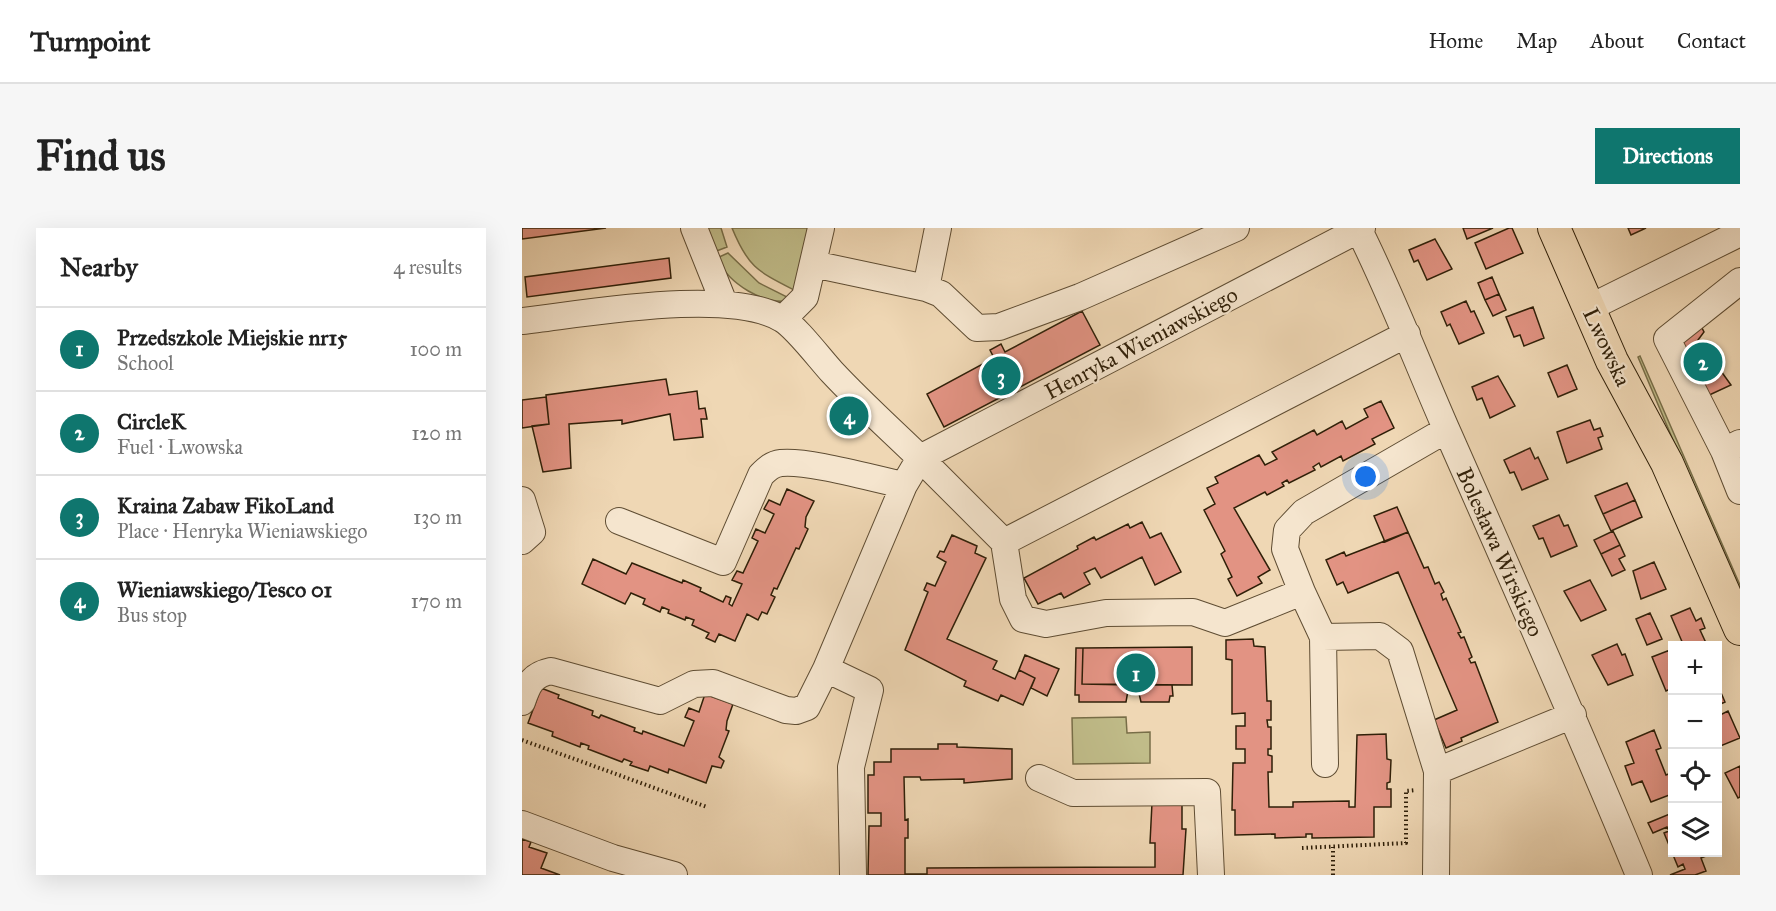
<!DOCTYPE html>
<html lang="en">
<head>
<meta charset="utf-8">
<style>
	:root { --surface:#fff; --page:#f6f6f6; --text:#222; --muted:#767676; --line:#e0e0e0; --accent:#0f766e }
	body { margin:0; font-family:"IM FELL Great Primer",serif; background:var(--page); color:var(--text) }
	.controls { position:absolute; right:18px; bottom:18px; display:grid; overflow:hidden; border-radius:0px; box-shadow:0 6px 24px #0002 }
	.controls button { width:54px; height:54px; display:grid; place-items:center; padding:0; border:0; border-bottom:2px solid var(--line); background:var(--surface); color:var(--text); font:30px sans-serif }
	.you { position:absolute; left:844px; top:249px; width:21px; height:21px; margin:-15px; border:4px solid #fff; border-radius:50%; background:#1a73e8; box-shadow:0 0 0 9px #1a73e833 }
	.badge { display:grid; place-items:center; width:39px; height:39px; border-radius:50%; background:var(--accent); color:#fff; font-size:20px; font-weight:700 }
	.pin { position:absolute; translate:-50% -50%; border:3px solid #fff; box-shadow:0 2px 6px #0006 }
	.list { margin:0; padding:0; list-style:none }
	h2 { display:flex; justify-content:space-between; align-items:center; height:78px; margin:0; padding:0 24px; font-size:26px }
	h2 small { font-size:20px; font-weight:400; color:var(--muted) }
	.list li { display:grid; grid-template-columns:39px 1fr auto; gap:18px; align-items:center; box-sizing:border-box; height:84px; padding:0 24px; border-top:2px solid var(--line) }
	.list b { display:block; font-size:22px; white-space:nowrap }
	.list p { margin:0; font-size:20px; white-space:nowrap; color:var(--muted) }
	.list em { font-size:20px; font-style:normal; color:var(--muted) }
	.icon { flex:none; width:33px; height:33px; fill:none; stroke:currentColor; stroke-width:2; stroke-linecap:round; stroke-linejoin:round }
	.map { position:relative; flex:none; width:1218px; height:647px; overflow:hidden; border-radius:0px }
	header { display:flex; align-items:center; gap:36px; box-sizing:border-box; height:84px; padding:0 30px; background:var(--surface); border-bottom:2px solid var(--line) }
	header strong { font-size:28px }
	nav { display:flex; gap:33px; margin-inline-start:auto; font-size:21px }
	.intro { display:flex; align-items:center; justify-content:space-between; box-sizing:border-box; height:144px; padding:0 36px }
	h1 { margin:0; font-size:42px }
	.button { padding:15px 27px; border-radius:0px; background:var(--accent); color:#fff; font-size:21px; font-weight:700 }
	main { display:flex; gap:36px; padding:0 36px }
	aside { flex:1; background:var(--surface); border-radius:0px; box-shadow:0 6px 24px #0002 }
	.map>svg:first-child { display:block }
</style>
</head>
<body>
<header>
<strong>Turnpoint</strong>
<nav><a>Home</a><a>Map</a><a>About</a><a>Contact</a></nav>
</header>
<div class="intro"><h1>Find us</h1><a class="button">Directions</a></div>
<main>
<aside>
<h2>Nearby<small>4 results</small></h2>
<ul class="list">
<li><span class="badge">1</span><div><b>Przedszkole Miejskie nr15</b><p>School</p></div><em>100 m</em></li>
<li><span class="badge">2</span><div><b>CircleK</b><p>Fuel · Lwowska</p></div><em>120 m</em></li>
<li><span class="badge">3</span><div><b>Kraina Zabaw FikoLand</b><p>Place · Henryka Wieniawskiego</p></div><em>130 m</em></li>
<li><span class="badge">4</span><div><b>Wieniawskiego/Tesco 01</b><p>Bus stop</p></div><em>170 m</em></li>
</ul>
</aside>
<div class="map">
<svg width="1218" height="647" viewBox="0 0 1218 647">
	<rect width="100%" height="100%" fill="#efd7b4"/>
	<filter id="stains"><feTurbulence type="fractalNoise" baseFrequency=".00333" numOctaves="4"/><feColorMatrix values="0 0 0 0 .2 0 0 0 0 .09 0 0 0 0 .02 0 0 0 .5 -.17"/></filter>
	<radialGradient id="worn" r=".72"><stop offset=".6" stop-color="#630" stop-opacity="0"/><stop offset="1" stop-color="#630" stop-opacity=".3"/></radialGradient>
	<path fill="#c0bc89" stroke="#786e48" stroke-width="1.5" d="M183,0H199L205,19L192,24Z
		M210,0H287L272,62C235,43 226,39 210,0Z
		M206,25L237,55L271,72C242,79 206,55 195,30Z
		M1118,128L1218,357V371L1116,129Z
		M604,489L605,505L628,504V535L551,536L550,490Z"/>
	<path fill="#e29383" stroke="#2f1f08" stroke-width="1.5" d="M0,0H84L0,11Z
		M941,0H971L945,11Z
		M987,0H990L1001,25L964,41L953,15Z
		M1106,0H1124L1109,7Z
		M913,11L930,41L905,52L896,32L892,34L887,22Z
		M147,30L149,50L5,69L3,49Z
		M970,49L977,66L963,72L956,55Z
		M977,66L984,82L971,88L963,72Z
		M944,73L949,84L952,83L962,105L937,116L928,96L925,98L919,84Z
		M1011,79L1022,110L1002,118L998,107L992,109L984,89Z
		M560,83L578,117L422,199L405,166L472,130L468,122L479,116L483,124Z
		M1179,98L1182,104L1176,112L1180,116L1185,113L1193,117L1195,126L1191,132L1209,157L1183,169L1177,157L1193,149L1184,138L1177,141L1172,138L1169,132L1175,120L1172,117L1163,122L1158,105Z
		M1045,137L1055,161L1036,169L1026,145Z
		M976,148L993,178L968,190L960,170L955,172L950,159Z
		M144,151L147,167L175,163L177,181L183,180L185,191H179L181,209L152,212L148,186L100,196V192L47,196L49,240L21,244L10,198L27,196L24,167Z
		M24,169L27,196L0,200V172Z
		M859,173L872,200L850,211L853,216L821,233L819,228L799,239L797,235L791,239L793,242L767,255L765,252L760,255L762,258L745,267L743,264L712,280L748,342L736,349L740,355L715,368L706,351L710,349L699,326L703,323L682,282L693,276L685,260L696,255L693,249L737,227L743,237L755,231L750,224L792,202L795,207L820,193L824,201L846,189L842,181Z
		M1068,192L1072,202L1078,200L1081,208L1076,210L1080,221L1045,235L1035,204Z
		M1008,220L1013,231L1016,229L1026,251L1000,262L992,244L988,245L982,232Z
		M1105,255L1113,272L1081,286L1073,268Z
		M265,261L292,273L284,289L283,299L286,301L277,321L274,320L255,361L252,360L249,367L253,369L245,386L240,384L236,392L225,386L213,413L197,406L193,414L184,410L187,405L170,397L172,392L164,389L163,392L146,385L147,382L140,379L138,384L121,376L123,371L109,365L103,376L60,356L71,331L104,346L110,335L160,355L161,352L179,360L178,363L201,374L204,368L209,370L207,376L210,378L220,356L210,352L215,343L221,345L236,313L230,310L234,301L243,305L252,286L242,281L247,272L258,277Z
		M1113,272L1120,289L1089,303L1081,286Z
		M875,279L886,304L863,314L852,288Z
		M1037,287L1042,298L1046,297L1055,318L1029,329L1021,310L1017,311L1011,298Z
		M620,294L628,310L639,305L659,344L633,357L620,329L579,350L573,340L562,345L568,356L542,370L539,365L516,376L502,350L556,321L555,318L572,309L574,312L606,296L608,300Z
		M1091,303L1098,317L1079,326L1072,312Z
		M886,304L902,340L906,339L913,356L917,354L922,364L919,366L921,372L924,370L939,404L936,405L939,410L942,409L950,429L947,431L949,435L953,434L976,494L939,510L940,513L924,520L912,492L935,482L876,344L826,365L821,354L815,357L804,332L822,324L824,328Z
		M430,307L455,318L453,325L464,330L425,411L475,433L471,441L493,451L497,442L513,450L501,477L479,467L476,473L442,458L444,453L383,422L406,364L402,362L405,355L413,358L424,334L415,329L418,323L422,324Z
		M1098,317L1103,328L1097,331L1103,342L1090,348L1079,326Z
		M1132,334L1144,361L1119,371L1111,343Z
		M1068,352L1084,382L1059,393L1042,363Z
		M1168,380L1174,393L1179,390L1183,400L1178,402L1184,415L1178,418H1166L1165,414L1161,416L1149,388Z
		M1128,385L1140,411L1125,417L1114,391Z
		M731,411L732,418L743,419L745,473H749V492H745L746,499H749V521H746V527L750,528V544H746L747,579H771V574L827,573V579H833L835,507L864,506L865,531L869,532L868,554L865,555V561H869V579H852V609L790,610V606H784V609L753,610V606L713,607V582H710L711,535H723V521H714V498H723V485L710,486V432L704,431V412Z
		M1095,416L1100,427L1103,426L1111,447L1086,457L1070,427Z
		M670,419V457L560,456L561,420Z
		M554,420H561L560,456L607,457L604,474H557V467H553Z
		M1148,422L1150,429V460L1144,463L1130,429Z
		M503,427L537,441L525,468L509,460L513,450L497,442Z
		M615,457H650L651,468H648L647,474H619Z
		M19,460L37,467L36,470L71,483L70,487L77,490L79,487L113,500L112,503L120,506L121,503L162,518L172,493L163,489L167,480L177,484L183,466L211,476L205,493L204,502L207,503L197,529L202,533L199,540L190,538L184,555L147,541L146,545L128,538L126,543L108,537L110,534L102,531L100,534L66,521L67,518L59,515L58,519L30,508L31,504L6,495Z
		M1197,460L1203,474L1196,477V461Z
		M1206,483L1218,510L1196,519V488Z
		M1132,502L1139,520L1134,522L1144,547L1149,545L1150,548V566L1129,574L1120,553L1110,557L1103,538L1112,535L1104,514Z
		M416,516H435V519L490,521V551L442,555V551L399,552L398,549H382L383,592L386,591V610H383V646H405V640L633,639V615H628L630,575L660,576V601H664L661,647H346L347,598H359V585H346V547H352V534H369V521H416Z
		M1218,538V569L1216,570L1203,545Z
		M1150,585V621L1149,622L1142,605L1147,603L1145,599L1131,605L1126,595Z
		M0,611L9,614L7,619L25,625L19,640L38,647H0Z
		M1150,621V624H1183L1184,628L1179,630L1184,643L1173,647H1148L1163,641L1161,636L1156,639L1149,622Z"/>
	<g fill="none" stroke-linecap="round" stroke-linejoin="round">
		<defs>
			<path id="minor" d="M172,0L202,75
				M837,2C870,68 896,137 926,205C991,352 1056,499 1117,647
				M291,36L404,60L416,0
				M404,60L419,66L455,100L477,99L558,69L714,0
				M1067,80L1218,5
				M261,91L283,69L299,0
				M0,93C63,86 207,59 260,91C274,99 298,131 310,144C338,174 368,201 398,230L840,0
				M1218,215L1202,223L1218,263
				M1202,223L1145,111L1218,53
				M0,272L10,304L0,313
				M97,293L201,334L239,247C245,241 250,236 259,235C286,232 352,251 382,257
				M482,314L885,106
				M780,364L763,321L765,302L782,284L924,202
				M801,409L803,536
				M304,441L348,462L329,539L331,647
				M0,474C6,456 10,447 29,443L138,473L172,456L191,455L264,482L274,483L285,479L304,441L382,257L398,230L482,314L491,371L501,391L524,396L584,385L671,384L703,395L780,364L801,409L858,408L878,423L915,543L914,647
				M915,543L1051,487
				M517,550L551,565L685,564L689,647
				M0,596L91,630L152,647"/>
			<path id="major" d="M1032,0L1090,133L1145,235L1218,401"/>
		</defs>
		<use href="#minor" stroke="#5f4d33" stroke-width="28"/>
		<use href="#major" stroke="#2f1f08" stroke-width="34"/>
		<path stroke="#2f1f08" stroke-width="4" stroke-dasharray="1.5 3" stroke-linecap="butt" d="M0,512L185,579
			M780,620L884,615V563L894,562
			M811,647V619"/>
		<use href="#minor" stroke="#f5e5ce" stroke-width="26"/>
		<use href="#major" stroke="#efd7b4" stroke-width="32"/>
	</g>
	<g text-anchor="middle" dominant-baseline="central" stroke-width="4.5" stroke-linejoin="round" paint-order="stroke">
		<g font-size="22" fill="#2f1f08" stroke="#f5e5ce">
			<text transform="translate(619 115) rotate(-28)">Henryka Wieniawskiego</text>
			<text transform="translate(1085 119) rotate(65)">Lwowska</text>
			<text transform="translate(978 324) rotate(66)">Bolesława Wirskiego</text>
		</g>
	</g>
	<rect width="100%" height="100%" filter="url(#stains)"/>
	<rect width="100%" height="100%" fill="url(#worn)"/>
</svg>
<div class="controls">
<button>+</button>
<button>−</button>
<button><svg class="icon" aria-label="locate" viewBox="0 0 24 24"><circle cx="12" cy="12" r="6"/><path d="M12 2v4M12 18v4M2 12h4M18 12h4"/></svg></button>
<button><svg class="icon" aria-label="layers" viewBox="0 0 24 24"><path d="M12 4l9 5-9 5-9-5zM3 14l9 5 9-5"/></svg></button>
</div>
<div class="you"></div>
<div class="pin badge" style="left:614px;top:445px">1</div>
<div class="pin badge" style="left:1181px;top:134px">2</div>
<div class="pin badge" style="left:479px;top:148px">3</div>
<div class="pin badge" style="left:327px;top:188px">4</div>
</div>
</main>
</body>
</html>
